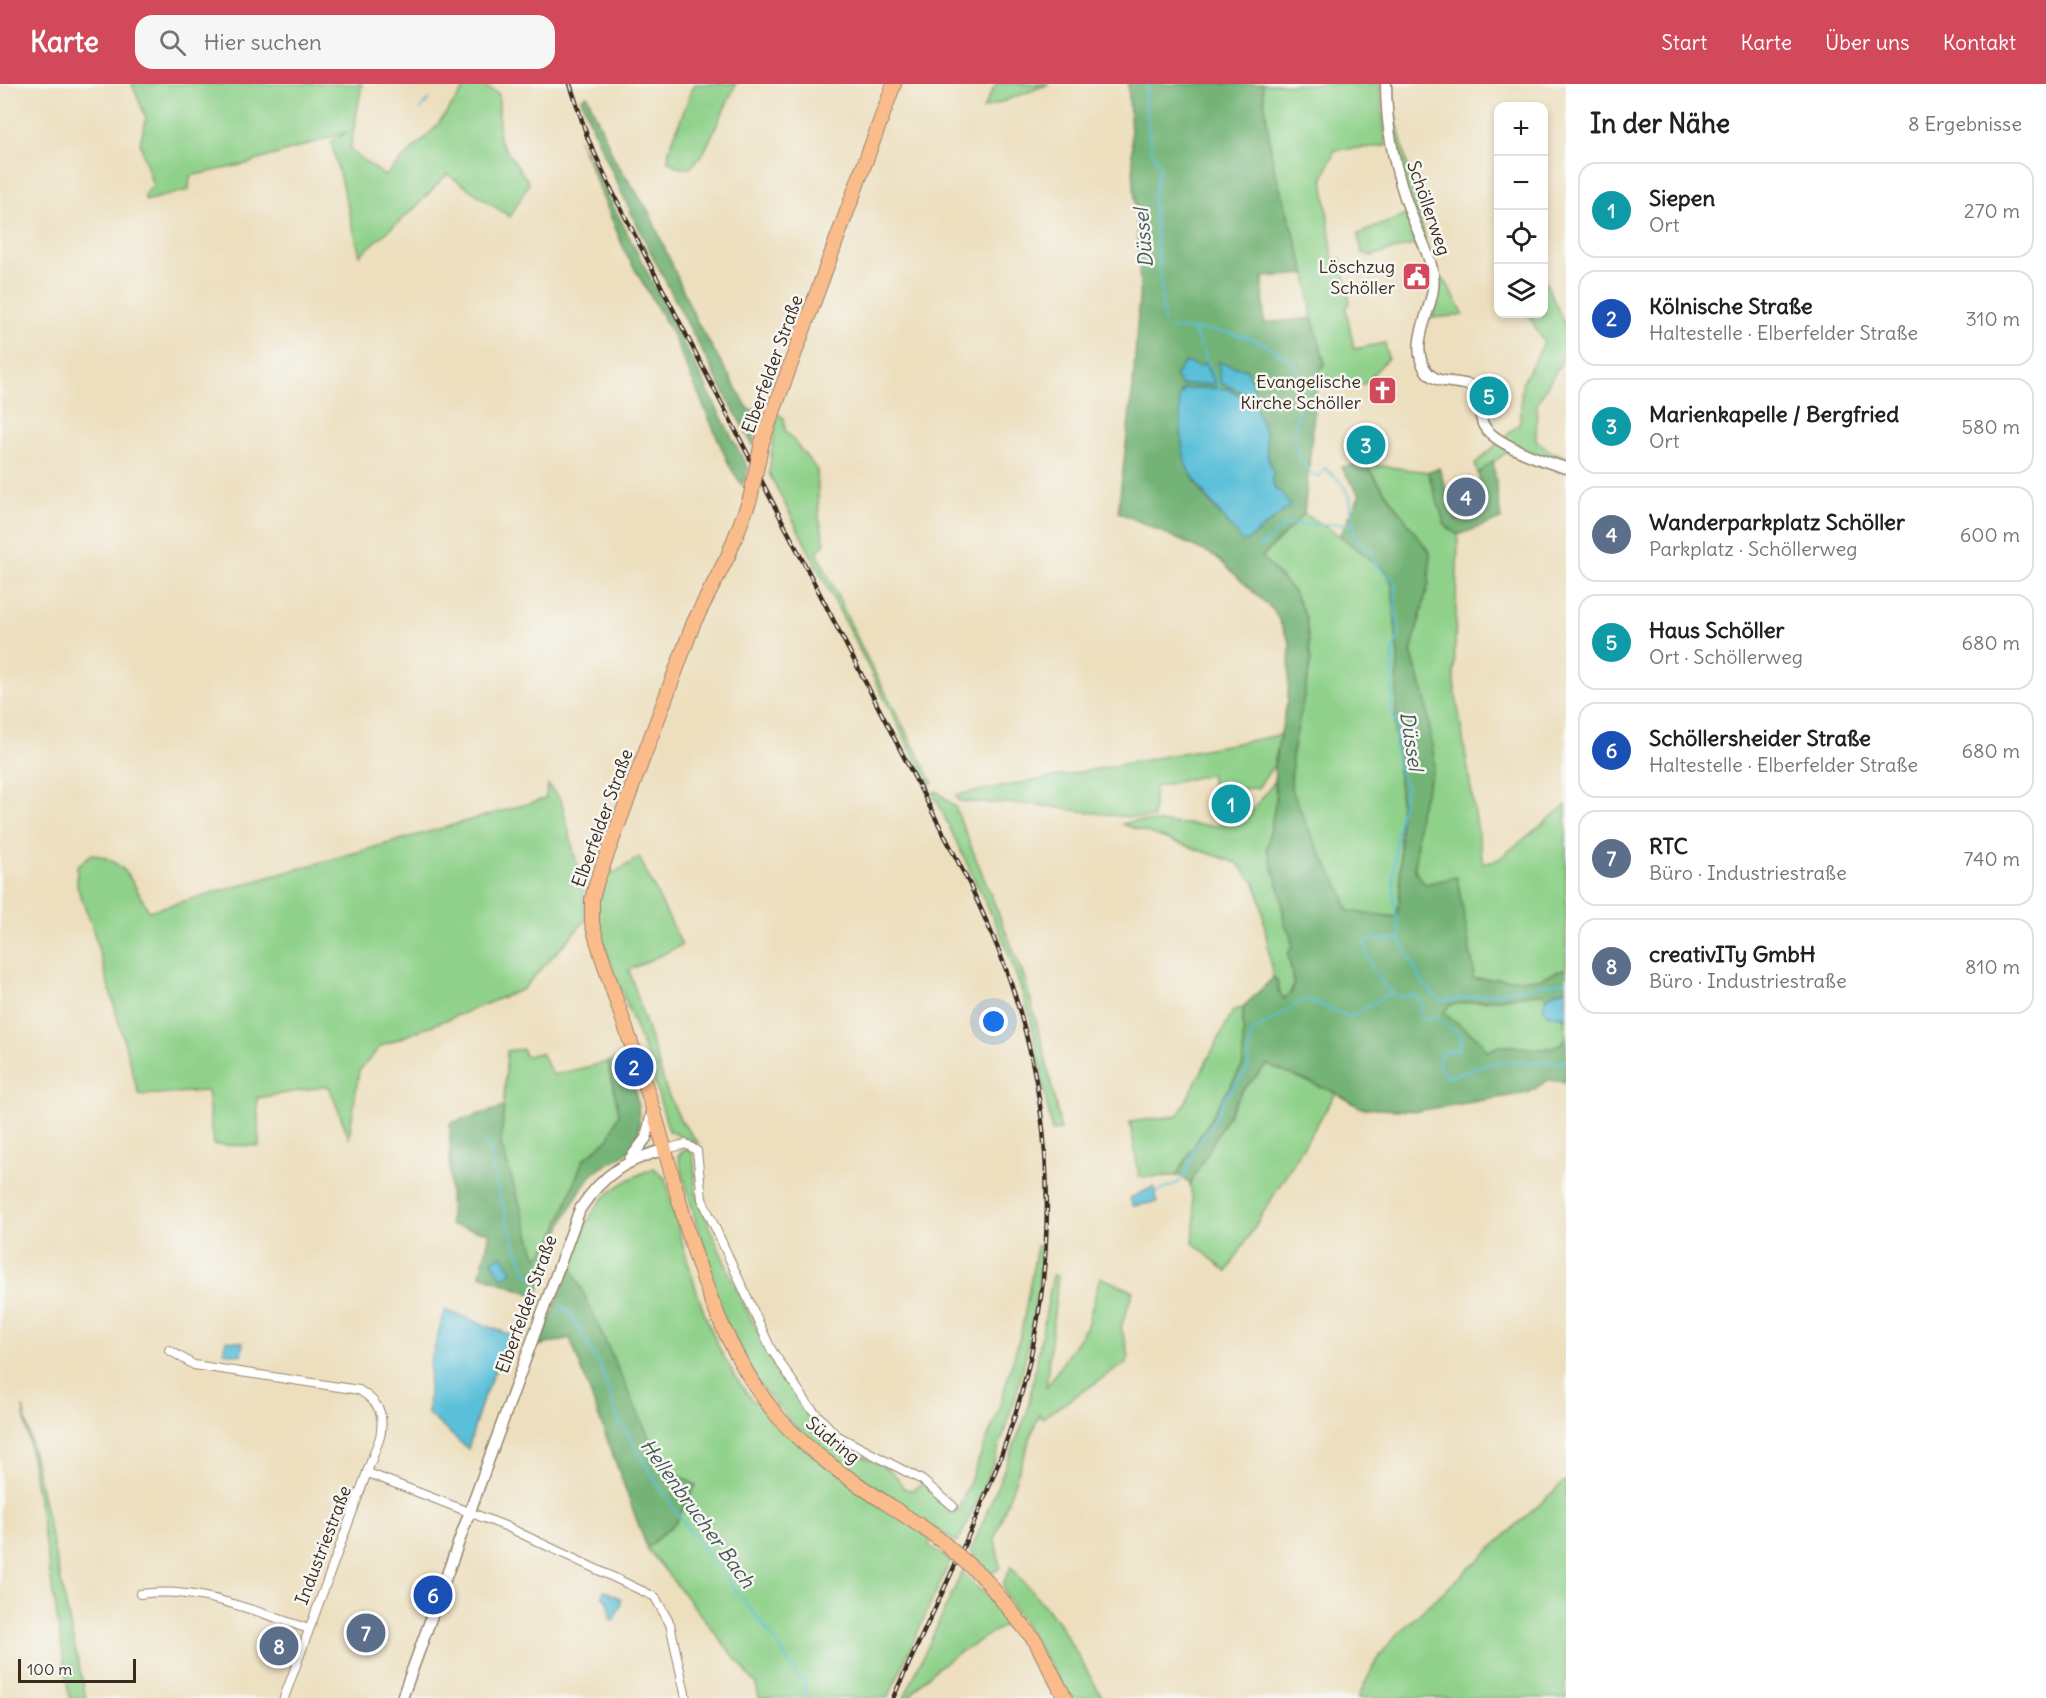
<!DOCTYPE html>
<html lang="de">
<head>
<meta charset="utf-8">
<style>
	:root { --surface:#fff; --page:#f6f6f6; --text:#202124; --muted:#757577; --line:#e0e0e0; --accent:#d1495b }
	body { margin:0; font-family:Delius,sans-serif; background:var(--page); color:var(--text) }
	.controls { position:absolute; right:18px; top:18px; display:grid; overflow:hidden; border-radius:12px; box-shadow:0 3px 9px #0003 }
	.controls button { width:54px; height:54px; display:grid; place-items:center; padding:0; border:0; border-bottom:2px solid var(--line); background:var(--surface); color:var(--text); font:30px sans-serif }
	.scale { position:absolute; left:18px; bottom:15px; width:118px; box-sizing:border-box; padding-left:6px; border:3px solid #3b2a1e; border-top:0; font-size:16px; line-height:21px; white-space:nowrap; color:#3b2a1e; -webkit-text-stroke:4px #f6f6f2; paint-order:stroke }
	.you { position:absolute; left:994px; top:938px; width:21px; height:21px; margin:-15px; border:4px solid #fff; border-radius:50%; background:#1a73e8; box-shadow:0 0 0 9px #1a73e833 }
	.badge { display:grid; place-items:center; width:39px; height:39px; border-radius:50%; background:var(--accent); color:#fff; font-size:20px; font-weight:700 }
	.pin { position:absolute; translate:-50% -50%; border:3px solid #fff; box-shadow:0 2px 6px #0006 }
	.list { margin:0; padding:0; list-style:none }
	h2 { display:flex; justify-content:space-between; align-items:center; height:78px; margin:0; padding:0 24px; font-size:26px }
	h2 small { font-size:20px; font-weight:400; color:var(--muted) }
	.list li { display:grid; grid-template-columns:39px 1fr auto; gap:18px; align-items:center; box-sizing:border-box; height:96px; margin:0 12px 12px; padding:0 12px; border:2px solid var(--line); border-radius:18px }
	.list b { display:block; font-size:22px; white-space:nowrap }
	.list p { margin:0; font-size:20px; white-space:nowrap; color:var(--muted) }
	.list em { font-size:20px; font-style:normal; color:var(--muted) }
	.icon { flex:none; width:33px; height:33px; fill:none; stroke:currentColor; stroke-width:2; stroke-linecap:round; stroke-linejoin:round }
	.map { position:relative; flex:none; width:1566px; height:1614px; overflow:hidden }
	header { display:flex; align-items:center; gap:36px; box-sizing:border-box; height:84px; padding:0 30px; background:var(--accent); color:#fff }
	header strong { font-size:28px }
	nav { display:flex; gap:33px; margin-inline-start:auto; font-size:21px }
	.search { width:420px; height:54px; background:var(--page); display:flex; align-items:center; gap:15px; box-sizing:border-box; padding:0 21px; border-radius:18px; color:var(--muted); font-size:22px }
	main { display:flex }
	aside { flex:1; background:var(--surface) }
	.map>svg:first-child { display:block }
</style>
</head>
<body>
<header>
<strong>Karte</strong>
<div class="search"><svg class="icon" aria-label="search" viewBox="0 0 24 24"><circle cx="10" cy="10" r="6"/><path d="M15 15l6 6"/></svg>Hier suchen</div>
<nav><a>Start</a><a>Karte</a><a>Über uns</a><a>Kontakt</a></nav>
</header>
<main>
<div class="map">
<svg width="1566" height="1614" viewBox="0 0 1566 1614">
	<rect width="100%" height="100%" fill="#f6f6f2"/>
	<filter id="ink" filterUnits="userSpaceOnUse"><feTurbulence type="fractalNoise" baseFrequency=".0167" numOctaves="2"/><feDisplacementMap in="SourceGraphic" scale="12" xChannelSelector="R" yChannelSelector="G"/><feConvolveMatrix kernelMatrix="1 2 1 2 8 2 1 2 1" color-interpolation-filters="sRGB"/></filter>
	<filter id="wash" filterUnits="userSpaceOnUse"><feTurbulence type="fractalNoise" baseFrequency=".008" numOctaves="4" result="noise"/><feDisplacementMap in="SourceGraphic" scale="24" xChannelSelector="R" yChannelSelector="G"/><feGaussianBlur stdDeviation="1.35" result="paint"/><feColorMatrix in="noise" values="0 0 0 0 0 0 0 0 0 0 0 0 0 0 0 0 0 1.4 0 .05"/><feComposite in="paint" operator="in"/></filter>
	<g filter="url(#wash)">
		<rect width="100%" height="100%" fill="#eddfbe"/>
		<path fill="#8fd18a" stroke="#657e54" stroke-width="1.5" d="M132,0H362L350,66L385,92L434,45L468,0H479L499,10V56L529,99L510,133L447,90L416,123L360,171L331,58L347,48L246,80L190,92L189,106L145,117V110L153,102L140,59L146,34Z
			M694,0H736L704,68L690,84H680L668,77L669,66Z
			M996,0H1049L983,25Z
			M1262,0H1380L1386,62L1335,66L1323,94L1333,175L1341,174L1350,218L1346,225L1354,265L1385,259L1388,274L1363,301L1318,291L1325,279L1312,234L1306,190L1273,81Z
			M1389,0H1392L1394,27L1425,155L1409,116L1394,61Z
			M1406,131L1416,160L1372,172L1362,169L1358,150Z
			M1442,194L1446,198L1464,231L1432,234Z
			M1544,194L1566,244V270L1537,319L1536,356L1550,367L1566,373V381L1551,377L1543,383L1507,368L1478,390L1475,380L1520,339L1522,300L1544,259L1528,230H1544Z
			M777,330L784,334L785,346L817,386L819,434L825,459L817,468L862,564L933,699L928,700L769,389Z
			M1365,380L1428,388L1445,441L1458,451L1454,599L1483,779L1499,775L1566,721V884L1539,895H1473L1457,793L1424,800L1415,786L1419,727L1435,681L1426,618L1411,568L1429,498L1430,470Z
			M1304,430C1330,446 1380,472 1392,499L1398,574L1395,649L1400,707V808L1397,833L1348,827L1342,808L1313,755L1291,704L1292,672L1311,577L1306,534L1294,508L1262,473Z
			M1280,651L1274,681L1258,704L1211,706V690L1155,703L1153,734C1111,734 1070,724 1029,720C1006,718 982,720 959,717L956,711Z
			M1275,697L1276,715L1267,765L1281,810L1284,838L1291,852L1292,862L1288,870L1294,900L1287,915L1281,912L1277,896L1273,894L1261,819L1255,799L1237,779L1122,740L1133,737L1219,742L1240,731H1249Z
			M548,701L561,716L583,804L585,837L523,905L381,962L359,987L349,1054L329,1002L257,1014L259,1062L213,1061L207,1007L139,1011L92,842L77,802V782L92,770C128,777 132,799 149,827L545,715Z
			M937,707L955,723L1025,895L1044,967L1061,1046L1052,1047L1031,936L1020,902L1004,857L933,709Z
			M639,773L682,861L629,886L667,1008L681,1037L699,1060L669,1047L647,973L603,858L597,831L599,809L611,780L613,790Z
			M1544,909L1549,924L1566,936V955C1550,975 1518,959 1500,962C1495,963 1492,966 1487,967L1480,956L1444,929L1449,921Z
			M1243,923V981L1176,1092L1139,1093L1130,1038L1178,1032L1233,927Z
			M523,965L525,972L541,969L553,991L608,978L619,1029L609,1054L583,1076L554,1153L537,1176L501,1061L507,967Z
			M1267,981L1336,1009L1227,1188L1193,1159L1195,1133L1190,1100L1241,1008Z
			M685,1065L691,1067C698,1080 692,1097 697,1111C726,1184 758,1260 804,1324C816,1340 834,1356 851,1366C876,1381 889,1378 905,1405L912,1406L922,1400L953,1429L958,1426L997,1331L1021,1249L1037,1162H1042C1035,1265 1005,1367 957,1459L837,1380L791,1338L755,1295L722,1234L678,1072Z
			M654,1084L665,1094C686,1169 702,1256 754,1318H761L931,1455L929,1461L950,1477L888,1614H759L756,1600L647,1464L676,1438L696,1401L662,1382L571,1182C590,1125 596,1108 654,1084Z
			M1053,1191L1058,1192L1046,1304L1087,1242L1100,1193L1133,1207L1121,1243L1129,1272L1126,1279L1042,1334L1039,1330L995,1453L1000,1484L989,1491L971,1467L1027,1329Z
			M23,1323L86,1614H70Z
			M1566,1396V1614H1358L1376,1577L1396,1551Z
			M1011,1483L1058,1538L1103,1614H1070L1005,1510L1003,1500Z
			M962,1488L1011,1537C974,1562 935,1576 909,1614H904Z"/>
		<path fill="#73b376" stroke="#576e4a" stroke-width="1.5" fill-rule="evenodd" d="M1128,0H1262L1273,81L1306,190L1263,193L1264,239L1312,234L1325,279L1318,291L1304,430L1262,473L1294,508L1306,534L1311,577L1292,672L1291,704L1313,755L1342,808L1348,827L1397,833L1400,808V707L1395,649L1398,574L1392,499L1387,488L1340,452L1360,411L1341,383L1365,380L1430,469L1429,498L1411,568L1426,618L1435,681L1419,727L1415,786L1425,800L1457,793L1474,888L1473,895H1539L1566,884V936L1549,924L1544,909L1449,921L1444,929L1480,956L1487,967C1492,966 1495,963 1500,962C1517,959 1550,974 1566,955V998L1548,996L1528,1009L1417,1027L1361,1024L1336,1009L1267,981L1241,1008L1190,1100L1181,1092H1176L1243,981V923L1273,894L1277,896L1279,908L1284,915L1291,909L1294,900L1288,870L1292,862L1291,852L1284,838L1281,810L1267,765L1276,715L1274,681L1288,615L1290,559L1275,528L1215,472L1118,428L1133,302L1140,200ZM1207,304L1228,305L1253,318L1266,350L1267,370L1274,390L1272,395L1275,405L1282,409L1231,443C1197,406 1183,387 1181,336C1180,327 1178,317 1181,308L1184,305Z
			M587,11L615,76L649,128L696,236L749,326L758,325L753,362C692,248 629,135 581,15Z
			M579,55L748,385L742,401L730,383L671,247L626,170Z
			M1493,377L1501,435L1458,451L1445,441L1428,388L1439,384L1456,436L1487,427L1478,390Z
			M628,971C632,992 645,1038 636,1058C628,1074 604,1078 592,1091C565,1121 549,1174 537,1212L480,1191L490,1149L450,1141V1039L504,1023L501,1061L537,1175L554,1153L583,1076L609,1054L619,1029L608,978Z
			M571,1182L662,1382L696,1401L676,1438L647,1464L570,1254L539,1262Z"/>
		<path fill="#5abfd8" stroke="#4a747b" stroke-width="1.5" d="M1185,278L1200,283L1204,279L1215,300L1181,301L1175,292Z
			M1218,278L1247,286L1254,303L1253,313L1221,299Z
			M1207,304L1228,305L1253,318L1266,350L1267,370L1274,390L1272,395L1275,405L1282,409L1290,422L1247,457L1243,458L1205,411L1186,382L1182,361L1179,313L1184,305Z
			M1566,905V932L1548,931L1543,923C1546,910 1555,907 1566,905Z
			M1153,1103L1158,1118L1133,1122L1130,1114Z
			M502,1171L512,1187L505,1193H501L492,1177Z
			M445,1226L511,1251L483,1314L468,1365L428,1330L430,1279Z
			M226,1256L243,1258L241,1271L223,1268Z
			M604,1506L621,1515V1521L613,1537L610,1535L609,1519L602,1512Z"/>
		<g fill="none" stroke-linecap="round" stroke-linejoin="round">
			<path stroke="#5abfd8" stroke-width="2" d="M1149,0L1145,13L1151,66L1160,82L1153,113L1164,238
				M421,25L429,15
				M1171,245C1211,246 1247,246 1280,270C1286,274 1294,279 1297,286C1312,318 1279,354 1305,382C1309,388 1312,392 1319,393L1325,384L1342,400L1350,413L1354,450L1359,458L1372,467L1375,479L1396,499L1395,525L1400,550L1393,566L1392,627L1397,641L1395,659L1397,680L1406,704C1397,731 1391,795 1395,824C1396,835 1401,843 1400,855H1374L1365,859C1366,881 1381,901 1398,913L1416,911L1422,921L1421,935L1434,934L1461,950V959L1457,966L1442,968L1438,979L1445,993C1463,992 1469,984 1485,981C1510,976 1535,977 1560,979L1566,976
				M1193,246L1201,262
				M1203,267L1220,306
				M1259,460L1262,463L1284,441L1353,440
				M1400,855L1422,898L1439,916H1453L1566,897
				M1307,915L1350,933L1391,909
				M485,1056C494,1070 490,1077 494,1092C503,1126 513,1159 528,1191L534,1194
				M1156,1108L1178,1099L1186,1091L1193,1066L1211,1044L1225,1013L1248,985L1250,954L1254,947L1303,916
				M560,1222L568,1226L600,1281L620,1340L625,1344C664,1420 719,1485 771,1551C785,1568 789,1585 805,1600V1614"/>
		</g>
	</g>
	<g filter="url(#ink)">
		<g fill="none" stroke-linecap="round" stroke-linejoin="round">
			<defs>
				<path id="minor" d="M666,1065L686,1060L697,1067L702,1115L771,1265L809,1322L836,1351L922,1396L953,1422
					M169,1266L194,1281L359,1306C379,1318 385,1330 380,1353L284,1614
					M368,1389L505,1442L655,1513L670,1540L686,1614
					M140,1510C198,1502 254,1527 309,1545"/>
				<path id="tertiary" d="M1386,0C1386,45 1395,88 1411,130C1418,149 1430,170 1433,190C1438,220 1407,256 1425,285C1436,303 1459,295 1474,303C1482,314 1478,328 1483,340C1492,360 1546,378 1566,384
					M630,1075L646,1054L653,1025
					M402,1614L580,1125C604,1089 625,1077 666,1065"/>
				<path id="primary" d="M762,358L894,0
					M750,415L728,472L694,538L597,797L592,815V839C609,902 634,963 653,1025C686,1133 705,1245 779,1334C821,1383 887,1417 939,1455
					M984,1494L1036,1558L1065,1614"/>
			</defs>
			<use href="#minor" stroke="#94846e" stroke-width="10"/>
			<use href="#tertiary" stroke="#94846e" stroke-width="13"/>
			<use href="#primary" stroke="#94846e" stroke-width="16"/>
			<use href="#minor" stroke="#fff" stroke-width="8"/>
			<use href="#tertiary" stroke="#fff" stroke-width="10"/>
			<use href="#primary" stroke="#fabc8b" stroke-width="14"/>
			<defs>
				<path id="rail" d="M570,0L588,55L612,107L969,799C986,836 1003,873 1015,912C1058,1047 1057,1197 1015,1331C984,1429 935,1521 893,1614"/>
			</defs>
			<use href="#rail" stroke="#3b2a1e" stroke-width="4.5"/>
			<use href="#rail" stroke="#f6f6f2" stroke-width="2" stroke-dasharray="7" stroke-linecap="butt"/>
			<defs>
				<path id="primary-bridge" d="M750,415L762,358
					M939,1455L984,1494"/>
			</defs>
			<use href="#primary-bridge" stroke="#94846e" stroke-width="16" stroke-linecap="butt"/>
			<use href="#primary-bridge" stroke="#fabc8b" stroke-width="14"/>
		</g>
	</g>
	<defs>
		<symbol id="civic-square" viewBox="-11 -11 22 22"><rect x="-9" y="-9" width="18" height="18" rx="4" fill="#d1495b" stroke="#f6f6f2"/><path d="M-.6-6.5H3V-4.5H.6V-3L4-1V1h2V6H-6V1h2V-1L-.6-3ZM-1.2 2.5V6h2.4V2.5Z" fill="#fff"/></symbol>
		<symbol id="church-square" viewBox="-11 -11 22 22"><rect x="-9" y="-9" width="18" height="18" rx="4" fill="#d1495b" stroke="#f6f6f2"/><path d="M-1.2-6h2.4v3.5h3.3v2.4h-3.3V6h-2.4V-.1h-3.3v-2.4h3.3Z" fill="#fff"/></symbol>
	</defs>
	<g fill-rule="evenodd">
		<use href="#civic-square" x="1400" y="176" width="33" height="33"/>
		<use href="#church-square" x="1366" y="290" width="33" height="33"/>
	</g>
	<g text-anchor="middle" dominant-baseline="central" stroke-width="5" stroke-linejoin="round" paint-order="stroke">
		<g font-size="18" fill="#3b2a1e" stroke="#f6f6f2">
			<text transform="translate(1429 124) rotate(71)">Schöllerweg</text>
			<text transform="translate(772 280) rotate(-70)">Elberfelder Straße</text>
			<text transform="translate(602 734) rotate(-70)">Elberfelder Straße</text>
			<text transform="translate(526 1220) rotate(-70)">Elberfelder Straße</text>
			<text transform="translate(833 1356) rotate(39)">Südring</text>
			<text transform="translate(323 1461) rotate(-69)">Industriestraße</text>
		</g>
		<g font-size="18" fill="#3b2a1e" stroke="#f6f6f2" text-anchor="end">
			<text x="1395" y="182">Löschzug<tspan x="1395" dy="21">Schöller</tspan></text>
			<text x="1361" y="297">Evangelische<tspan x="1361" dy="21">Kirche Schöller</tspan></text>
		</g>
		<g font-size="20" font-style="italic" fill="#445756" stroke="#f6f6f2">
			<text transform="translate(1143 154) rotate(-95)">Düssel</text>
			<text transform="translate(1412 657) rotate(81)">Düssel</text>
			<text transform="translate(698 1429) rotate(54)">Hellenbrucher Bach</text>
		</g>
	</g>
</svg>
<div class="controls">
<button>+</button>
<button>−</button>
<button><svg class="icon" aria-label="locate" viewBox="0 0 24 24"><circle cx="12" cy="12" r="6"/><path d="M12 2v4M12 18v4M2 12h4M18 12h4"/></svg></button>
<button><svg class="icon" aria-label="layers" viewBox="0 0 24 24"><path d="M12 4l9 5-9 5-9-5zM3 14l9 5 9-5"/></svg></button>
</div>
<div class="scale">100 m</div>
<div class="you"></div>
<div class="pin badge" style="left:1231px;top:720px;background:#0f9aa8">1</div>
<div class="pin badge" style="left:634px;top:983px;background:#1a4fb4">2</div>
<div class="pin badge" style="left:1366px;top:361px;background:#0f9aa8">3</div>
<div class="pin badge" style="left:1466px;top:413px;background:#5c6f8a">4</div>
<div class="pin badge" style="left:1489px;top:312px;background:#0f9aa8">5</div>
<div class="pin badge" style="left:433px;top:1511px;background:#1a4fb4">6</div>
<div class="pin badge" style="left:366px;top:1549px;background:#5c6f8a">7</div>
<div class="pin badge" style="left:279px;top:1562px;background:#5c6f8a">8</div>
</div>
<aside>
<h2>In der Nähe<small>8 Ergebnisse</small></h2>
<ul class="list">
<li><span class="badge" style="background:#0f9aa8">1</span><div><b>Siepen</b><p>Ort</p></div><em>270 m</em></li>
<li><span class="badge" style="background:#1a4fb4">2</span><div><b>Kölnische Straße</b><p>Haltestelle · Elberfelder Straße</p></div><em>310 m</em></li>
<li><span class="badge" style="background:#0f9aa8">3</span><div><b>Marienkapelle / Bergfried</b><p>Ort</p></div><em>580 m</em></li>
<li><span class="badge" style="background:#5c6f8a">4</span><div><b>Wanderparkplatz Schöller</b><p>Parkplatz · Schöllerweg</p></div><em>600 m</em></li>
<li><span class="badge" style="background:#0f9aa8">5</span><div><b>Haus Schöller</b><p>Ort · Schöllerweg</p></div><em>680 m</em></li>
<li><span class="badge" style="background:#1a4fb4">6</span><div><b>Schöllersheider Straße</b><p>Haltestelle · Elberfelder Straße</p></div><em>680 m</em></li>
<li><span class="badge" style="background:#5c6f8a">7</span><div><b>RTC</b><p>Büro · Industriestraße</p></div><em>740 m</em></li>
<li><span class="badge" style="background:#5c6f8a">8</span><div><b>creativITy GmbH</b><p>Büro · Industriestraße</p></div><em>810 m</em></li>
</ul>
</aside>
</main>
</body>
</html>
